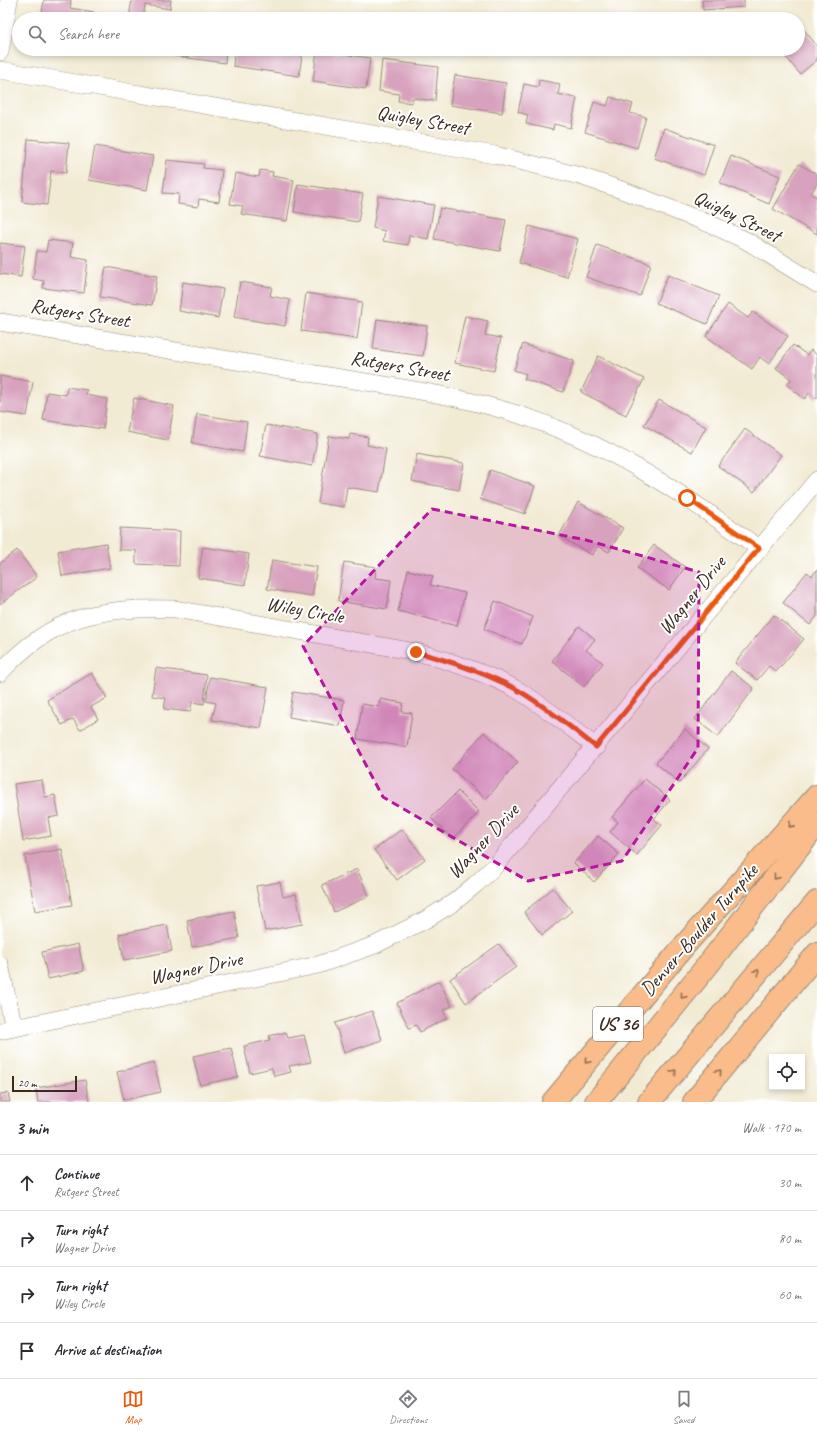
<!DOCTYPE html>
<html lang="en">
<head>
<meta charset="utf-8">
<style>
	:root { --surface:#fff; --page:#f2f2f3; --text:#2b2b33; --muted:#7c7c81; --line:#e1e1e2; --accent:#ea580c }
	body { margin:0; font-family:Caveat,sans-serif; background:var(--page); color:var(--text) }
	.controls { position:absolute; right:12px; bottom:12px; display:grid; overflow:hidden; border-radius:0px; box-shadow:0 2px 6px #0003 }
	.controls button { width:36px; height:36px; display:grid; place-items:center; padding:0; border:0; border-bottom:1px solid var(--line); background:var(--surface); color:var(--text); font:20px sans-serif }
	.scale { position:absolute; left:12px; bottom:10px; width:65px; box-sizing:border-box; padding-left:4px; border:2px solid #3b2a1e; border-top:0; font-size:11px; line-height:14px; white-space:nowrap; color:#3b2a1e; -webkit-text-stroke:3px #fff; paint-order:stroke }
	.stop { position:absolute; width:12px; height:12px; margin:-9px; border:3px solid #ea580c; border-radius:50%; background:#fff }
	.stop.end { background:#ea580c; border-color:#fff; box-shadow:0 1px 4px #0008 }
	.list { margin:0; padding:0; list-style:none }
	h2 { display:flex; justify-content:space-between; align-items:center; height:52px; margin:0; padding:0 16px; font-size:17px }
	h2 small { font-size:13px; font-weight:400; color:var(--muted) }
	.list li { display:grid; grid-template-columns:26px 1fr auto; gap:12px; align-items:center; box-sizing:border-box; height:56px; padding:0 16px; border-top:1px solid var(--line) }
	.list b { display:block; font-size:15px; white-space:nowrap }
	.list p { margin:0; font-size:13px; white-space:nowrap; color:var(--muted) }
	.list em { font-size:13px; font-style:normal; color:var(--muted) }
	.icon { flex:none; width:22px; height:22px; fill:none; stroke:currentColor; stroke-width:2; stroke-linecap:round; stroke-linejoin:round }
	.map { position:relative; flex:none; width:817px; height:1102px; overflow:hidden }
	.search { position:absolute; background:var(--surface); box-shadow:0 2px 6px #0003; left:12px; right:12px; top:12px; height:44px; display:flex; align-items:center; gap:10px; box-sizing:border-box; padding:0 14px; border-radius:22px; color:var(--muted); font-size:15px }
	.sheet { height:276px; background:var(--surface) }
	nav { display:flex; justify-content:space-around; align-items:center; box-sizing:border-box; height:56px; border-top:1px solid var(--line); background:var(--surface); font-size:11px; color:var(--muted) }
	nav a { display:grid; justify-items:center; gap:2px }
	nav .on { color:var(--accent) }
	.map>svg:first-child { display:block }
</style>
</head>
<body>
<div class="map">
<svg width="817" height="1102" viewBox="0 0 817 1102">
	<rect width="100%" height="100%" fill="#fff"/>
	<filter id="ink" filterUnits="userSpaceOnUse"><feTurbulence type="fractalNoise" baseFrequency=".025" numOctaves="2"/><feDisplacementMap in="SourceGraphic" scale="8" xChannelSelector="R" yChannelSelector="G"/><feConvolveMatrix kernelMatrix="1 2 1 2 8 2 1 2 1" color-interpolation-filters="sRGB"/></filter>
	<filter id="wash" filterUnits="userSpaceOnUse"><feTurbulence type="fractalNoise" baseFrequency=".012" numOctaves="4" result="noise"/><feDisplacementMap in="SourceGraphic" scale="16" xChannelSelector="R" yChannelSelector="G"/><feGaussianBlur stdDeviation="0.9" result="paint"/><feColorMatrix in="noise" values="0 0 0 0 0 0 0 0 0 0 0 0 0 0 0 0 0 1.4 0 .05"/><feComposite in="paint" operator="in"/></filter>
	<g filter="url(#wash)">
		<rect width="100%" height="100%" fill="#f2ebd4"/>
		<g id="blocks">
			<path fill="#d8a2be" d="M44,0H71L70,8L94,12L92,19H41Z
				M132,0H171L170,9L145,5L143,19H112L113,14L129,17Z
				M702,0H744V7L703,10Z
				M791,13L796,19H783Z
				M798,22L817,46V60L800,74L779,49H798Z
				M175,49H226L225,63L174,56Z
				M235,49H303L299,76L233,66Z
				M317,50L370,58L366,89L313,81Z
				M382,60L438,67L435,101L412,98V103L398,101L399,94L379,91Z
				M455,75L506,83L502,113L450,105Z
				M539,80L560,84L558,94L577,98L571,128L554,124L553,130L526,124L528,115L518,112L524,84L538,87Z
				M610,97L633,104L630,113L646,117L637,148L585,132L594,102L607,106Z
				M664,128L714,145L704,175L654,158Z
				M28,139L69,143L66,173L51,171L47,205L22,202Z
				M95,146L153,156L147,190L89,180Z
				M731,156L780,176L769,204L720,183Z
				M167,160L204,164L203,168L222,170L219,202L199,199L198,207L178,204L179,194L163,193Z
				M799,164L817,174V183L811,194L817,197V234L773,209Z
				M260,170L273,172L272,176L294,180L287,221L241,214L243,206L230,204L235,173L259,177Z
				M298,184L363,194L358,222L294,212Z
				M378,196L434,205L428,239L409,235L408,245L383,241L385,231L373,228Z
				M440,208L506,220L500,251L434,239Z
				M529,226L578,239L567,277L519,263Z
				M48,240L73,243L71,257L88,260L84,293L43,288L44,281L33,279L37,251L46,252Z
				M0,243L25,246L21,277L0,274Z
				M597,245L651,264L640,296L586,277Z
				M106,267L157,276L152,305L100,297Z
				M668,275L719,296L707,324L656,303Z
				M183,282L223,289L218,318L179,311Z
				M240,282L272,287L270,296L290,300L285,326L234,317Z
				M306,293L362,302L357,339L301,331Z
				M728,304L748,318L753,312L788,336L769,364L760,357L752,369L706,336Z
				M465,316L488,321L485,335L501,338L494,371L455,363Z
				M377,319L427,326L423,356L373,349Z
				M523,344L574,361L563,392L524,379L526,374L514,370Z
				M793,345L807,355L811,350L817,355V399L809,393L805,399L787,385L791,379L776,368Z
				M598,356L644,379L626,415L581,392Z
				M0,376L33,382L27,416L0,412Z
				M67,387L87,390L86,395L107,399L103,429L43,420L47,392L66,395Z
				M134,398L174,406L168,440L127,432Z
				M659,400L706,427L692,452L644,425Z
				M197,414L247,422L243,452L192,443Z
				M266,425L318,434L312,466L260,456Z
				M745,429L781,455L754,492L718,466Z
				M350,434L368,437L367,445L386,449L379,492L347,487L344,507L318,503L329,436L349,439Z
				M417,454L464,463L459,490L412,481Z
				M490,470L535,486L525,514L480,499Z
				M578,502L623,528L609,552L598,546L592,555L559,536Z
				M120,528L180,531L179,566L136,564V550H119Z
				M106,543L110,568L62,576L58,551Z
				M654,545L685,567L669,590L637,568Z
				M203,547L249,554L245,585L198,578Z
				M17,550L37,577L0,604V563Z
				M272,560L317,567L312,596L267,589Z
				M344,562L376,567L375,578L391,580L387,609L338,601Z
				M408,570L433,576L430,585L465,593L457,626L398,611Z
				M817,570V616L810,625L783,603L807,572L812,576Z
				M495,601L533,617L522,644L484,629Z
				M774,615L804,639L776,672L769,666L757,680L735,663Z
				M579,626L595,639L586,650L603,663L584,687L552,661Z
				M156,668L207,675L204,704L192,702L190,712L164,709L166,698L152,696Z
				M731,671L754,688L718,737L695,719Z
				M92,673L107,698L91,707L98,719L80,730L73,719L62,725L47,700Z
				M210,677L268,687L261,728L212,720L216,703L206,701Z
				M293,692L344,700L340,726L289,717Z
				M380,699L403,703L402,712L412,713L407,747L357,739L362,704L379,707Z
				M685,729L708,749L679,783L656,763Z
				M484,732L518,762L486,799L452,769Z
				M645,779L670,800L654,819L662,825L637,855L610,832L618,822L612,817Z
				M42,780L45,797L55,795L59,816L48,818L51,836L23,841L14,784Z
				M458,791L479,812L453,839L431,818Z
				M402,829L425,859L397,880L374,850Z
				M598,836L619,854L594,882L574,863Z
				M62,849L72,905L35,911L25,856Z
				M357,869L369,896L334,912L322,885Z
				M280,882L283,897L296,894L302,924L265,931L256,886Z
				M553,888L572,911L542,935L524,912Z
				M234,911L239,938L192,947L187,920Z
				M167,925L172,951L124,960L119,934Z
				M78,944L84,971L48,979L42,952Z
				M499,944L516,967L466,1003L450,979Z
				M439,981L452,1006L443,1010L447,1018L420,1032L416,1025L409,1028L397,1003Z
				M372,1011L382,1040L344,1053L335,1023Z
				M286,1032L288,1038L304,1035L311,1062L289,1066L291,1072L274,1076L272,1068L250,1073L244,1046L270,1040L269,1036Z
				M231,1048L238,1077L200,1085L193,1056Z
				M154,1063L161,1092L124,1100L117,1072Z
				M85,1080L89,1102H38L36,1088Z
				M8,1093L10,1102H0V1094Z"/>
		</g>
	</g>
	<g filter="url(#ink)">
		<use href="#blocks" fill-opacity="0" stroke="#968a79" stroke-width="1"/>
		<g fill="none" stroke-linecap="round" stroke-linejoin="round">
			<defs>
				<path id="minor" d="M0,52L9,0
					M0,70L495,155L580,176L622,190L710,224L747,241L817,284
					M0,322C105,339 210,356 315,374C396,387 481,397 558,429C631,458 695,503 759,548
					M0,673C52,615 100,607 175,609L416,652C450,661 483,672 514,688C541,703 571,728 596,747
					M0,965L14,1028
					M0,1031L318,965L375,945L425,920L453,903L476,884L495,866L817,480"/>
				<path id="motorway" d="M553,1102L684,946L817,796
					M596,1102L707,966L817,824
					M649,1102L817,902
					M694,1102L817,954"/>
			</defs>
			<use href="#minor" stroke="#968a79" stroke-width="18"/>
			<use href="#motorway" stroke="#968a79" stroke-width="24"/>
			<use href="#minor" stroke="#fff" stroke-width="17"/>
			<use href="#motorway" stroke="#f9bc8a" stroke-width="22"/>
		</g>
		<defs><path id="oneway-chevron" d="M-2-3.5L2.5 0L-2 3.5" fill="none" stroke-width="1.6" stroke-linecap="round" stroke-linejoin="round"/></defs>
		<g stroke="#906c4f">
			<use href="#oneway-chevron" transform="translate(791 825) rotate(132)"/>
			<use href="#oneway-chevron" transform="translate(776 877) rotate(127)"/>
			<use href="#oneway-chevron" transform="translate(757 972) rotate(-50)"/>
			<use href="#oneway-chevron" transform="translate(683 996) rotate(129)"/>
			<use href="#oneway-chevron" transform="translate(587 1061) rotate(130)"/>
			<use href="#oneway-chevron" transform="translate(674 1072) rotate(-50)"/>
			<use href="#oneway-chevron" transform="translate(719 1072) rotate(-50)"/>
		</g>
	</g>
	<g fill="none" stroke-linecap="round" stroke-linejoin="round" filter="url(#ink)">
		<path stroke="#ea580c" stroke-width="5" d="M416,652C450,661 483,672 514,688C540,702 572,728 596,747L759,548L687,498"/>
	</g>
	<path fill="#b5179e" fill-opacity="0.2" stroke="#b5179e" stroke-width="3" stroke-dasharray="8 5" stroke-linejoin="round" d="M432,509L586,540L699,572L698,748L622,861L528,881L383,797L303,646Z"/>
	<g text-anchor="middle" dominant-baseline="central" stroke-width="4" stroke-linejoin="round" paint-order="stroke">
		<rect fill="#fff" stroke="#766a62" stroke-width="1" x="593" y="1007" width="50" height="34" rx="3"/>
		<g font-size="19" font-weight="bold" fill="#3b2a1e">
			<text x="618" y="1024">US 36</text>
		</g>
		<g font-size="20" fill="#3b2a1e" stroke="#fff">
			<text transform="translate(423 120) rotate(10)">Quigley Street</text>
			<text transform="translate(737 216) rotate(26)">Quigley Street</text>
			<text transform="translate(80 313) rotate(9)">Rutgers Street</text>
			<text transform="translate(400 366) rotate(10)">Rutgers Street</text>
			<text transform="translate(692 595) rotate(-51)">Wagner Drive</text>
			<text transform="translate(305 610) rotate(10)">Wiley Circle</text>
			<text transform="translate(483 841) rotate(-47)">Wagner Drive</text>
			<text transform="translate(699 930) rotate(-49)">Denver–Boulder Turnpike</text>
			<text transform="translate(196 968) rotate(-12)">Wagner Drive</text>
		</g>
	</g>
</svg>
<div class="controls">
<button><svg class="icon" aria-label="locate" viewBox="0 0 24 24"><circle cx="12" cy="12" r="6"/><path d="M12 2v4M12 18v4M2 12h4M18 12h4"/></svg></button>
</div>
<div class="scale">20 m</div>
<div class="stop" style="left:687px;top:498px"></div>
<div class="stop end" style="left:416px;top:652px"></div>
<div class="search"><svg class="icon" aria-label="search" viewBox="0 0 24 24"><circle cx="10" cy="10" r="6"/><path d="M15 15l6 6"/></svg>Search here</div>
</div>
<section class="sheet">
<h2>3 min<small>Walk · 170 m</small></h2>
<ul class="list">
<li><svg class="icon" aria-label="ahead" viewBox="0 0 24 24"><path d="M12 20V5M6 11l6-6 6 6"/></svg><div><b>Continue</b><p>Rutgers Street</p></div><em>30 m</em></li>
<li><svg class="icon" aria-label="right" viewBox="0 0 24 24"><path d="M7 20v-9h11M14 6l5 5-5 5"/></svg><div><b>Turn right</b><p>Wagner Drive</p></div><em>80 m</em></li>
<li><svg class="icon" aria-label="right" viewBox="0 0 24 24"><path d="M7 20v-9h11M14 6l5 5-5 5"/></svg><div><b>Turn right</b><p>Wiley Circle</p></div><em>60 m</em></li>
<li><svg class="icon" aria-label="arrive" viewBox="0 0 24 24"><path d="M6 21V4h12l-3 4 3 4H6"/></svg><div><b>Arrive at destination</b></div></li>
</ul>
</section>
<nav>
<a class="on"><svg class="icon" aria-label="map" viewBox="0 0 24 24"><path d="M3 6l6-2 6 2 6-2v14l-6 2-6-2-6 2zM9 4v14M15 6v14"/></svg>Map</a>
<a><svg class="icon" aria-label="directions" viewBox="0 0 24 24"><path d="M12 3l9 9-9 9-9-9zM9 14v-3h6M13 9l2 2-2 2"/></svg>Directions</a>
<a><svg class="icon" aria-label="saved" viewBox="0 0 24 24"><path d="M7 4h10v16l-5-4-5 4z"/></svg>Saved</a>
</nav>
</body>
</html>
